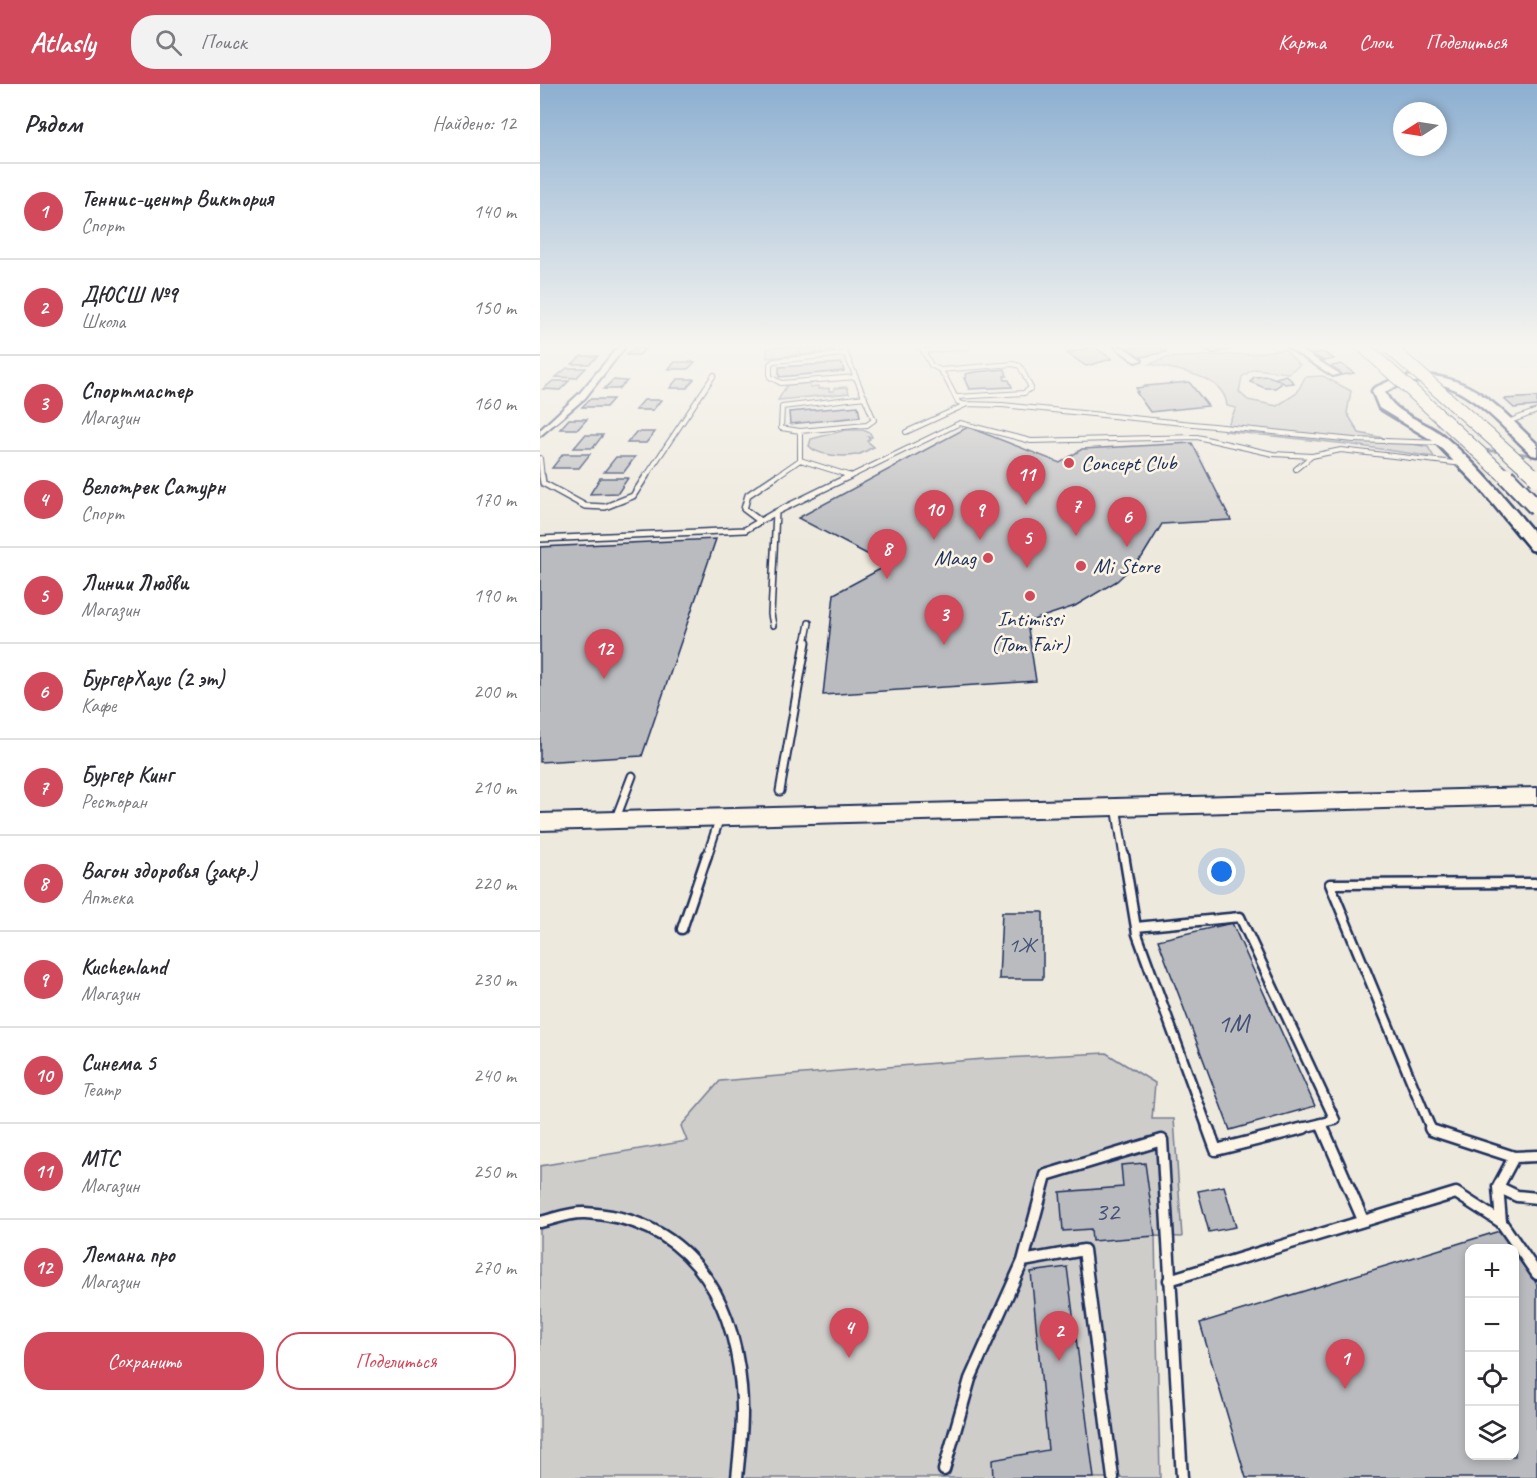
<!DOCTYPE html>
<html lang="ru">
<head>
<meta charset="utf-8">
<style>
	:root { --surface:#fff; --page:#f2f2f3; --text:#2b2b33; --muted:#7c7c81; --line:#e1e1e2; --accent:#d1495b }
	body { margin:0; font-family:Caveat,sans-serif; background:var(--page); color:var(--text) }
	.controls { position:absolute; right:18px; bottom:18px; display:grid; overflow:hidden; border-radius:12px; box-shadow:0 3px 9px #0003 }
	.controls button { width:54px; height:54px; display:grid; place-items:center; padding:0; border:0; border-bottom:2px solid var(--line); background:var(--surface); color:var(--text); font:30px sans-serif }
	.compass { position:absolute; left:853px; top:18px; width:54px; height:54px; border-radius:50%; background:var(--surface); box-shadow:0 3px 9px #0003; rotate:258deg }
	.you { position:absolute; left:682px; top:788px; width:21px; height:21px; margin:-15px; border:4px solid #fff; border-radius:50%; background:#1a73e8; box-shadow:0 0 0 9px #1a73e833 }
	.badge { display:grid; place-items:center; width:39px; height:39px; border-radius:50%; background:var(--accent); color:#fff; font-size:20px; font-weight:700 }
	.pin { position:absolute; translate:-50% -50px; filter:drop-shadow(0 2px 3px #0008) }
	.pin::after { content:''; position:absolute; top:32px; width:21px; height:18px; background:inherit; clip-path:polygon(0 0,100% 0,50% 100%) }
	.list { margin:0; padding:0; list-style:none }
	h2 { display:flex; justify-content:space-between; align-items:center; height:78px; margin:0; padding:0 24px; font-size:26px }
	h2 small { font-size:20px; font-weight:400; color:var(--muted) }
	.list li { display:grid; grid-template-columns:39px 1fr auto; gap:18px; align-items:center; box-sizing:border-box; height:96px; padding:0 24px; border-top:2px solid var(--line) }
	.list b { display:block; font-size:22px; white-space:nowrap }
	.list p { margin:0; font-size:20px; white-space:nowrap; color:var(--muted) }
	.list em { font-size:20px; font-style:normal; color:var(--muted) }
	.actions { display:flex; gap:12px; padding:18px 24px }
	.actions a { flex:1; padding:14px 0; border:2px solid var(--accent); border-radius:24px; text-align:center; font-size:21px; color:var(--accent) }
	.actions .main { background:var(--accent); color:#fff }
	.icon { flex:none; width:33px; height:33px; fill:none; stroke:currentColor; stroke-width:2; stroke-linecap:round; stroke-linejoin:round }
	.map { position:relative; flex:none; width:997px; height:1394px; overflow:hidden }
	header { display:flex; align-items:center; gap:36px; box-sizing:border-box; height:84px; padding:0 30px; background:var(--accent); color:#fff }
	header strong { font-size:28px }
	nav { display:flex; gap:33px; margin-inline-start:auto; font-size:21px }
	.search { width:420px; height:54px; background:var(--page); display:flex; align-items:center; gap:15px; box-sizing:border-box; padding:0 21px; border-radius:24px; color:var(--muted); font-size:22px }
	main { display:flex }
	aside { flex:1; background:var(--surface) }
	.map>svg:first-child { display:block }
</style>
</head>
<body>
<header>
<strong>Atlasly</strong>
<div class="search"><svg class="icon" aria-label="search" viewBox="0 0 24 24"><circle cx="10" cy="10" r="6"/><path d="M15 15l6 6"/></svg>Поиск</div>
<nav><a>Карта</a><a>Слои</a><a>Поделиться</a></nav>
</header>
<main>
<aside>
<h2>Рядом<small>Найдено: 12</small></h2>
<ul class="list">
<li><span class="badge">1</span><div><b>Теннис-центр Виктория</b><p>Спорт</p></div><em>140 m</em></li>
<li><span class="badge">2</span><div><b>ДЮСШ №9</b><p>Школа</p></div><em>150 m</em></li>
<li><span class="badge">3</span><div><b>Спортмастер</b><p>Магазин</p></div><em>160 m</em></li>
<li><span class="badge">4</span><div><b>Велотрек Сатурн</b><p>Спорт</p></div><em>170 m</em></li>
<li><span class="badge">5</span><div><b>Линии Любви</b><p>Магазин</p></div><em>190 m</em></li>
<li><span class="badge">6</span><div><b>БургерХаус (2 эт)</b><p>Кафе</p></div><em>200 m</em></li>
<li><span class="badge">7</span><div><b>Бургер Кинг</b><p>Ресторан</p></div><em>210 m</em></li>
<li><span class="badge">8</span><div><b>Вагон здоровья (закр.)</b><p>Аптека</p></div><em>220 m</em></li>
<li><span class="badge">9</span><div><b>Kuchenland</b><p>Магазин</p></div><em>230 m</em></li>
<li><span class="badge">10</span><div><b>Синема 5</b><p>Театр</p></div><em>240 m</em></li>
<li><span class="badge">11</span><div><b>МТС</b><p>Магазин</p></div><em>250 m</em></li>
<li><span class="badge">12</span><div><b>Лемана про</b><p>Магазин</p></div><em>270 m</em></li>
</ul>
<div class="actions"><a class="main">Сохранить</a><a>Поделиться</a></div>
</aside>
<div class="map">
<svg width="997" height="1394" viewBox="0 0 997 1394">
	<rect width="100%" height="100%" fill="#eee9dd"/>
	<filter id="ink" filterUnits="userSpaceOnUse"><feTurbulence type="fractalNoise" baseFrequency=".0167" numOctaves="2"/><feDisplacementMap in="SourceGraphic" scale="12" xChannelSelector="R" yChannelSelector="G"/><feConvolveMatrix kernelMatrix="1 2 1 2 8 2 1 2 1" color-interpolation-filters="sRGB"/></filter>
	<g filter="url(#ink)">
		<path fill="#cfcdca" stroke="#757e94" stroke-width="1.5" d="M234,263H294L296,269L293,267L268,270V273H261L260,264L257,265V271L227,274V264Z
			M744,265L760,281L748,289L714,285L702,293L699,308L708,316L737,322L757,309L765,293L783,292L811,307L807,329L819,349L888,363L894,373L807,360L685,347L696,324L687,322C685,290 633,286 610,280L626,274L712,270Z
			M274,299L270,300V303L278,302V305L289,304V307H294V304L307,303L309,309L238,316L247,301Z
			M306,346H323L330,349L332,353H328L330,355L327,357L334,363C328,365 323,370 316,371C302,373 278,372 269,362L271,355Z
			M566,969L615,999L612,1035H634L642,1153L615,1152L620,1394H0V1082L147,1057L141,1042L180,997L444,975Z"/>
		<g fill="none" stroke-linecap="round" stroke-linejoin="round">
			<path stroke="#6c778f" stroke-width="3" d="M941,366L964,368
				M974,369L993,371"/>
		</g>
		<path fill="#babbbe" stroke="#1b2f5e" stroke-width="1.5" fill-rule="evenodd" d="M554,263L572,275L546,282L527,269Z
			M593,263H620L626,268L597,274L586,265Z
			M662,263H688L691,265L673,270Z
			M94,264H106L99,271H86Z
			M783,268L794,275L784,277L772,270Z
			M41,272H58L49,280H32Z
			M135,278H155L148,285H128Z
			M302,279L304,287L239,293V283Z
			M801,280L814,289L802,291L788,283Z
			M27,284H46L36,294L16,293Z
			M465,285L467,292H464L465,296H469L472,303L429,305L424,294H426L425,290L435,288Z
			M746,291L754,299L745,300L736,294Z
			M728,292L739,296L741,300L735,304H725L710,298L714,293Z
			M137,295H154L147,304H130Z
			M73,296L87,297L78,305H64Z
			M13,297H29L20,306L3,305Z
			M649,298L668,322L610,328L596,308H598L596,304L606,303L605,302Z
			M997,313V322L974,324L964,315Z
			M50,315H73L66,323H42Z
			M104,316H121L113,326H95Z
			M318,322L320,333L250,340L249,328Z
			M29,335H47L38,345H20Z
			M428,343L520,379L542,365L652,359L691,436L622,440L602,473L577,497L535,522L487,538L496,597L283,611L294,510L348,481L258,434Z
			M96,348H115L106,359H87Z
			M45,351H63L53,364H34Z
			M23,370H50L39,384H12Z
			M76,373H95L84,388H64Z
			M60,394H88L78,409L50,410Z
			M176,455L102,672L0,678V463Z
			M462,828H503V895H459Z
			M692,839L775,1022L690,1046L618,856Z
			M605,1079L615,1152L552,1157L551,1145L523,1147L520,1108L583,1103L581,1081Z
			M684,1102L696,1143L669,1148L658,1107Z
			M966,1145L997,1201V1394H706L660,1239ZM930,1164H975V1372H930Z
			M527,1183L554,1394H453L452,1376L508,1366L491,1188Z"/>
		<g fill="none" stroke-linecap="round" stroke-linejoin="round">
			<defs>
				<path id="lane-far4" d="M381,263L391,281L400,286L405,293L418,318L423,320L462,321L814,356L903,359
					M383,267L427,263
					M305,270L234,277L230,280V293L241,299L316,293
					M400,286L473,280L480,282L491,304L484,309L417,313
					M965,339L997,327
					M260,347L241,344L242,323L325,313
					M366,348L425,321
					M0,374L2,394
					M260,376V347L327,341L334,336L303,263
					M756,385L772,372L801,366L923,380
					M105,394L174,291
					M234,394L260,376L311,392
					M307,394L420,339L491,357L657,353L733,370L772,372"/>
				<path id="lane-far3" d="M2,392L3,399L45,422L65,423L93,412L106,392
					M220,437L204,425L208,411L236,392
					M0,455L205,446L236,428
					M233,541L231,530L236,428L310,392
					M265,560L269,539"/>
				<path id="lane-far2" d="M240,707L266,558
					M576,722L584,773
					M76,734L92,692
					M167,773L180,733"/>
				<path id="lane-far1" d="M584,771L597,850L668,1045
					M596,843L700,833L795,1036L758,1045
					M142,845L167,771
					M781,1039L784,1045
					M891,1045L790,800L997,799"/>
				<path id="lane" d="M668,1044L676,1066L764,1044
					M783,1044L823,1136
					M890,1044L891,1046L974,1073
					M958,1103L977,1112L997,1114
					M0,1138C14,1135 30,1128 45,1129C146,1134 193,1209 201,1303C204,1333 200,1364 197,1394
					M961,1138L958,1103L974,1073L997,1072
					M483,1177L506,1091L622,1056L642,1394
					M629,1196L916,1109L961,1138L997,1190
					M404,1386L430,1295L483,1177L544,1166L573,1394"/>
				<path id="street" d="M78,263H85L45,314L0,352V346L39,310Z
					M575,263H583L602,276L595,278Z
					M747,263H756L800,290L793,292Z"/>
				<path id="secondary" d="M997,704V720L0,746V730Z"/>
				<path id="primary" d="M877,291C933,291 959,324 997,360V372L992,371C952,333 906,273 845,308C855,332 888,337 906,354C940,383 968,418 997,452V467L991,466L938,402L895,358L839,324L832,307L834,304L852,296Z"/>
			</defs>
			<use href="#lane-far4" stroke="#1b2f5e" stroke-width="6"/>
			<use href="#lane-far3" stroke="#1b2f5e" stroke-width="8"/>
			<use href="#lane-far2" stroke="#1b2f5e" stroke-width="11"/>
			<use href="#lane-far1" stroke="#1b2f5e" stroke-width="13"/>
			<use href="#lane" stroke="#1b2f5e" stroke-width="15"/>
			<use href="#street" stroke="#1b2f5e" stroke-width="4"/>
			<use href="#secondary" stroke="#1b2f5e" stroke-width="4"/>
			<use href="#primary" stroke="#1b2f5e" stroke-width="5"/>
			<use href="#lane-far4" stroke="#fcf5e5" stroke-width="4"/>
			<use href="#lane-far3" stroke="#fcf5e5" stroke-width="5"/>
			<use href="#lane-far2" stroke="#fcf5e5" stroke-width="7"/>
			<use href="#lane-far1" stroke="#fcf5e5" stroke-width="8"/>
			<use href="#lane" stroke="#fcf5e5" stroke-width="10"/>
			<use href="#street" fill="#fcf5e5" fill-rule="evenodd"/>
			<use href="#secondary" fill="#fcf5e5" fill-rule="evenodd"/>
			<use href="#primary" fill="#fcf5e5" fill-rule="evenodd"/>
			<defs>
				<path id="primary-bridge-far1" d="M824,263L967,394
					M849,263L997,394"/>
				<path id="primary-bridge" d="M966,392L997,424
					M995,392L997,394"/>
			</defs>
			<use href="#primary-bridge-far1" stroke="#1b2f5e" stroke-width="15" stroke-linecap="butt"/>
			<use href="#primary-bridge" stroke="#1b2f5e" stroke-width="20" stroke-linecap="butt"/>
			<use href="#primary-bridge-far1" stroke="#fcf5e5" stroke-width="13"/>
			<use href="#primary-bridge" stroke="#fcf5e5" stroke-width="16"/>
		</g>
	</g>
	<linearGradient id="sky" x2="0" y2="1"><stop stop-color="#8cafd1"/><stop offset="0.57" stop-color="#f7f5f0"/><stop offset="1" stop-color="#f7f5f0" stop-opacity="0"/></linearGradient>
	<rect width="997" height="459" fill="url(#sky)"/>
	<g fill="#d1495b" stroke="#fcf5e5" stroke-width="2">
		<circle cx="529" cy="379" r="6"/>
		<circle cx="448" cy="474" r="6"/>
		<circle cx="541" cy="482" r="6"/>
		<circle cx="490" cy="512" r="6"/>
	</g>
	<g text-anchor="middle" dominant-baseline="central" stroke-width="5" stroke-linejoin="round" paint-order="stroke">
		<g font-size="22" fill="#1b2f5e" stroke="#fcf5e5" text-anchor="start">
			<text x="541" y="379">Concept Club</text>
			<text x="436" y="474" text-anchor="end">Maag</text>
			<text x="553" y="482">Mi Store</text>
			<text x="490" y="535" text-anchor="middle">Intimissi<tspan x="490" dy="25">(Tom Fair)</tspan></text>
		</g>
		<g font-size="22" fill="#435276">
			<text x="482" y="861">1Ж</text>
		</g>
		<g font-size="27" fill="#435276">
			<text x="693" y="939">1М</text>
			<text x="567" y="1127">32</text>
		</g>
	</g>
</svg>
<div class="controls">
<button>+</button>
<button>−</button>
<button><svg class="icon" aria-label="locate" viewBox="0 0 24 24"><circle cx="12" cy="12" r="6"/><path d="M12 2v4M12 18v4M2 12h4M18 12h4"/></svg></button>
<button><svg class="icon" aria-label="layers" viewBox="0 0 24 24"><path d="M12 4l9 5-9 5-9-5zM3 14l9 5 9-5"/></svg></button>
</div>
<svg class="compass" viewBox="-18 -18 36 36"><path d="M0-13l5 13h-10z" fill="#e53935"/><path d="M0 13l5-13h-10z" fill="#7c7c81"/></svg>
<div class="you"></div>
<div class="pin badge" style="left:805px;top:1305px">1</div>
<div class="pin badge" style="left:519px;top:1277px">2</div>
<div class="pin badge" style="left:404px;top:561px">3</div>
<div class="pin badge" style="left:309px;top:1274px">4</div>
<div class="pin badge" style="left:487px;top:484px">5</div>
<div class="pin badge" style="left:587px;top:463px">6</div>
<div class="pin badge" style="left:536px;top:452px">7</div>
<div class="pin badge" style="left:347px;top:495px">8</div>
<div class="pin badge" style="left:440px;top:456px">9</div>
<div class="pin badge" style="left:394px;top:456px">10</div>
<div class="pin badge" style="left:486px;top:421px">11</div>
<div class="pin badge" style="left:64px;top:595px">12</div>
</div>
</main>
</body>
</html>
